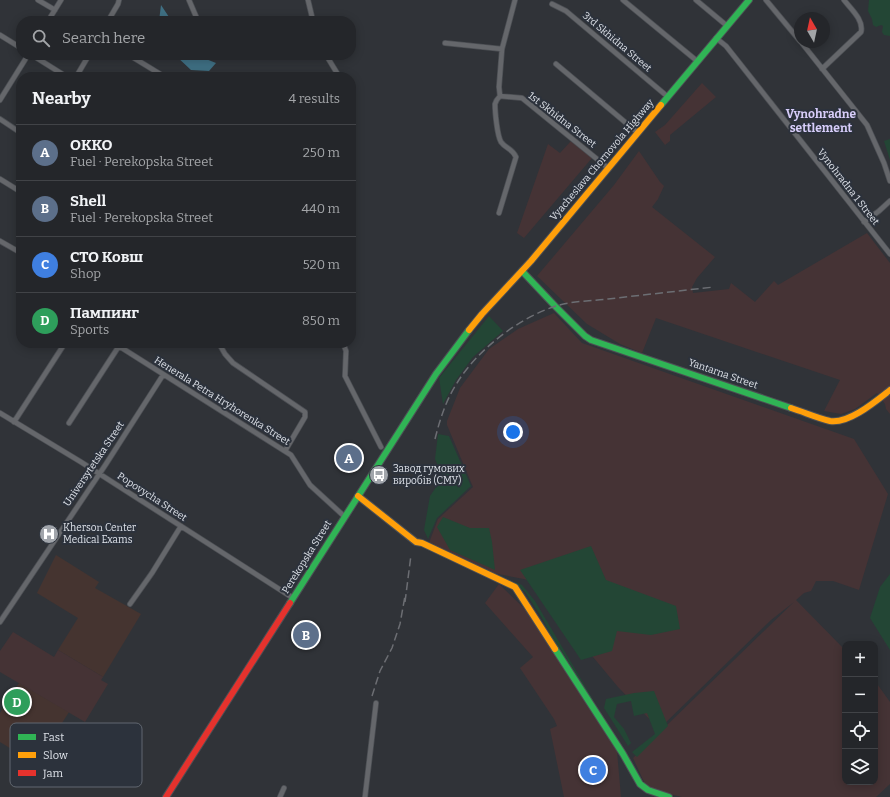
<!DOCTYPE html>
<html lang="en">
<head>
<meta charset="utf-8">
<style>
	:root { --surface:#24262a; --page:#303236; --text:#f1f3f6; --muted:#a3a5a8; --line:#414347; --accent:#a1a5ab }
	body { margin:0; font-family:Bitter,serif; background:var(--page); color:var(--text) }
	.controls { position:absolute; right:12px; bottom:12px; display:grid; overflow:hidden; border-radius:8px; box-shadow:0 2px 10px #0003 }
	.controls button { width:36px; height:36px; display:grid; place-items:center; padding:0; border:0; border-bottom:1px solid var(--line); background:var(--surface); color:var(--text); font:20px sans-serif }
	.compass { position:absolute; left:794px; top:12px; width:36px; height:36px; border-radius:50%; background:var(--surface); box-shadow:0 2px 10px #0003; rotate:351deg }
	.you { position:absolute; left:513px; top:432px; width:14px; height:14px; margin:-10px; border:3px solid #fff; border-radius:50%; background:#1a73e8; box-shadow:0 0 0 6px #1a73e833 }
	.badge { display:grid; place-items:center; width:26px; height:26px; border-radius:50%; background:var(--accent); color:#fff; font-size:13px; font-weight:700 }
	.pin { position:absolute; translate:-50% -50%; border:2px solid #fff; box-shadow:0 1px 4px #0006 }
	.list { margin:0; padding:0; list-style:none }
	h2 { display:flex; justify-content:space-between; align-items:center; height:52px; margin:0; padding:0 16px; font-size:17px }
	h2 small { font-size:13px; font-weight:400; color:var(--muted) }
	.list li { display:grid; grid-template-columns:26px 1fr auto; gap:12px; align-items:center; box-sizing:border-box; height:56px; padding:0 16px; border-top:1px solid var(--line) }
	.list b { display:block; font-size:15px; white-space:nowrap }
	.list p { margin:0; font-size:13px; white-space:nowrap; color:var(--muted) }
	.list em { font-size:13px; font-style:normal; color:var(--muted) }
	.icon { flex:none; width:22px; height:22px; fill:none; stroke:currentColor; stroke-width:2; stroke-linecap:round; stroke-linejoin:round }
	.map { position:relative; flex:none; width:890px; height:797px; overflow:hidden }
	.search { position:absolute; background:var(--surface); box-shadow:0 2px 10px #0003; left:16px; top:16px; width:340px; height:44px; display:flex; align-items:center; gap:10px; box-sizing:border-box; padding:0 14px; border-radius:16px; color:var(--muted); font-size:15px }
	.panel { position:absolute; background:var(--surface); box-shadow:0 2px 10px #0003; left:16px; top:72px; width:340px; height:276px; border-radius:16px }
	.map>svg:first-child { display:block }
</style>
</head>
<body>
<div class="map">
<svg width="890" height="797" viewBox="0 0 890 797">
	<rect width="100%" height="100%" fill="#303338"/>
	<path fill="#453430" d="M56,555L99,582L95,588L141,614L103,677L58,650L78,618L37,593Z
		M19,683L69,712L36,764L0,742V713Z"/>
	<path fill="#453335" d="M702,83L716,97L670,135V141L665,145L655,132L665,125Z
		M571,141L592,158L524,238L517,233L548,144L560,153Z
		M639,151L660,182L664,186L658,199L652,207L715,257L697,278L692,287L693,293L729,289L731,283L755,302L774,281L778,285L867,233L890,263V414L886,409L885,404L877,393L855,409L841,414L824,411L840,380L656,318L642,353L620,344L587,324L537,276L614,185Z
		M554,313L582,343L854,439L888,494L859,590L833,581H816L811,591L804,593L796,600L845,650V782H875V681L890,702V784L876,797H682L653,790L645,784L633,758L794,602L771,620L659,729L618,687L529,580L493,573L429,543L438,519L473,487L447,425V421L460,388L489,349L518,329Z
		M499,584L529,613L617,751L621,797H564L550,729L557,726L554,719L520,668L533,657L485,603Z
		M13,632L54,657L58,650L103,677L101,680L108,684L85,722L0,672V651Z"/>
	<path fill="#234635" d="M869,0H890V36L884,35L882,32L883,26L881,25L876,27L873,25L872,19L868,11Z
		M890,139V160L884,141Z
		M489,316L503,331L473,357L456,380L443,404L439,378Z
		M438,434L449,436L471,486L437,518L428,539L424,530L430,496L443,477L435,459Z
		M443,517L470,528H489L492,542L495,570L450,550L437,527Z
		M591,546L606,580L676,606L680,629L651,635L617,631L612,651L581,660L520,570Z
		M890,574V650L870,618L880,587Z
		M515,582L522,585L535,601L594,701L591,700L560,653L542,618L525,592L517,586Z
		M654,691L668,726L637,757L632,752L655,734L647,713L634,716L631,701L617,704L614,717L624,729L631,743L628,746L604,708L606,699L634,693Z"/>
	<path fill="#3f7084" d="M161,5L171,20L172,21H159Z
		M175,55H196L216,63L209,71L191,70Z"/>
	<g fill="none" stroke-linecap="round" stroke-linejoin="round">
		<defs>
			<path id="street" d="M38,0L55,10
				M189,0L198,21
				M308,0L313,21
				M623,0L697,61
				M696,0L726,25
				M766,0L800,41
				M552,4L566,11L668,97
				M48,21L61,0
				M108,21L118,4L119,0
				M0,35L21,48
				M716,38L726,46L890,254
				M801,42L867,125L884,163L890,181
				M445,43L502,49
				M32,55L67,77
				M129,55L165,77
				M326,55L337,73V77
				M556,64L638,133
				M822,69L861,32C864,20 851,9 844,0
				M76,77L89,55
				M500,96L522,98L608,168
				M0,100L28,55
				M0,119L21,133
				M0,179L21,192
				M499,213L516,157C512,148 506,149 501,142C497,135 495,111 495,104C496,100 497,99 500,96L499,87L502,49L515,0
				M864,222L879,211L890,201
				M0,241L21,253
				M114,343L291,455L310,485L345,517
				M343,343L346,351L345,376L381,447
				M221,347L225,354L233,363L305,412V417L285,451
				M0,413L81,462L293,598
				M14,422L65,343
				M69,423L119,346
				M130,604L152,573L181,526
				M0,622L106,464L163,375
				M280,797L284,788
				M365,797L376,703"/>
			<path id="fast" d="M661,105L749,0
				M522,271L555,306L585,336L591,340L791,408
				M290,603L436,374L469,330
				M555,649L623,754L640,784L648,790L669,797"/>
			<path id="slow" d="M469,330L482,314L531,261L661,105
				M791,408C804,412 817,418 830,421C849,424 876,401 890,390
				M358,496L416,542L422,543L515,587L555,649"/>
			<path id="jam" d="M166,797L290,603"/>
		</defs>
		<use href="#street" stroke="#4c4f54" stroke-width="6"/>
		<use href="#fast" stroke="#4c4f54" stroke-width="8"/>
		<use href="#slow" stroke="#4c4f54" stroke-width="8"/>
		<use href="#jam" stroke="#4c4f54" stroke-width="8"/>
		<use href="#street" stroke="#65676b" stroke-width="4.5"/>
		<use href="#fast" stroke="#30b455" stroke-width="6"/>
		<use href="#slow" stroke="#ff9f0a" stroke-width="6"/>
		<use href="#jam" stroke="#e5322d" stroke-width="6"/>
		<path stroke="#6c6e73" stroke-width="1.5" stroke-dasharray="8 4" stroke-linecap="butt" d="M435,439C440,419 446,400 457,383C477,350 520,317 556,306C572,301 591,301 608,299C643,295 678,291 714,287
			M405,602L411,555
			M372,696L380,671L392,648L400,624L405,596"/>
	</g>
	<defs>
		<symbol id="bus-disc" viewBox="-11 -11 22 22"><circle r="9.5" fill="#a1a5ab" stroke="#2c323c"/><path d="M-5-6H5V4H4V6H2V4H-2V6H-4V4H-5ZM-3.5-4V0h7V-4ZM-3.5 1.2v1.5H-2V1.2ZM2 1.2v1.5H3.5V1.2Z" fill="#fff"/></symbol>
		<symbol id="hospital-disc" viewBox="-11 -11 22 22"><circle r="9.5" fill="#a1a5ab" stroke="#2c323c"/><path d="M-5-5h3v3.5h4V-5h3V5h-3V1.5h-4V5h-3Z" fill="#fff"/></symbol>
	</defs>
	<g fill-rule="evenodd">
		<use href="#bus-disc" x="368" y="464" width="22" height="22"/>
		<use href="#hospital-disc" x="38" y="523" width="22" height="22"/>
	</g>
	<g text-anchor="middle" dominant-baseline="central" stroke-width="4" stroke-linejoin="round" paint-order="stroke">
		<g font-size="10" fill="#dee2e9" stroke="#2c323c">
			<text transform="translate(617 42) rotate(40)">3rd Skhidna Street</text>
			<text transform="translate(562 120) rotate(38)">1st Skhidna Street</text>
			<text transform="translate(602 160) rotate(-50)">Vyacheslava Chornovola Highway</text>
			<text transform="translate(848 187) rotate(52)">Vynohradna 1 Street</text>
			<text transform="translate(723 374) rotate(19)">Yantarna Street</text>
			<text transform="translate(222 401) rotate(32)">Henerala Petra Hryhorenka Street</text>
			<text transform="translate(94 464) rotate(-56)">Universytetska Street</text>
			<text transform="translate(152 497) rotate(33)">Popovycha Street</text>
			<text transform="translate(307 557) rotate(-58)">Perekopska Street</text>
		</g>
		<g font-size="10" fill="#dee2e9" stroke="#2c323c" text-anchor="start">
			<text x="393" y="469">Завод гумових<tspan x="393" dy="12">виробів (СМУ)</tspan></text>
			<text x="63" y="528">Kherson Center<tspan x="63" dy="12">Medical Exams</tspan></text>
		</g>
		<g font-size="12" font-weight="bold" fill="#d7cdf9" stroke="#2c323c">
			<text x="821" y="114">Vynohradne<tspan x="821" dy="14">settlement</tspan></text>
		</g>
	</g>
	<rect x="10" y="723" width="132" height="64" rx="6" fill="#2c323c" stroke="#616770" stroke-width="1"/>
	<rect x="18" y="734" width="18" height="6" fill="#30b455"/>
	<rect x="18" y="752" width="18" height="6" fill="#ff9f0a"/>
	<rect x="18" y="770" width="18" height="6" fill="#e5322d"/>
	<g font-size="11" fill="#dee2e9">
		<text x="43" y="741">Fast</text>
		<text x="43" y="759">Slow</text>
		<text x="43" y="777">Jam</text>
	</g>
</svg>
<div class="controls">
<button>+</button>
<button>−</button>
<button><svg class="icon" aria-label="locate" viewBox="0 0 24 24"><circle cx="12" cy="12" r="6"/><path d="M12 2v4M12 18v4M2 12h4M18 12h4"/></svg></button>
<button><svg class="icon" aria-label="layers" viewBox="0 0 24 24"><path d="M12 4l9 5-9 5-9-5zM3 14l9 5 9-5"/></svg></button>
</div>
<svg class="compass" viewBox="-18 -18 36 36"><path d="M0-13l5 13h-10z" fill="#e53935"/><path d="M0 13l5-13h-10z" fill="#a3a5a8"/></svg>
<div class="you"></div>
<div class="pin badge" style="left:349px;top:458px;background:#5c6f8a">A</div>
<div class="pin badge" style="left:306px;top:635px;background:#5c6f8a">B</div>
<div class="pin badge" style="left:593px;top:770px;background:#3f7fe0">C</div>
<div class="pin badge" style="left:17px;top:702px;background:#2e9e5b">D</div>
<div class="search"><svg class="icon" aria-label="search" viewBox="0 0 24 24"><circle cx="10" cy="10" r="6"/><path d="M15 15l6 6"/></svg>Search here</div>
<section class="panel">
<h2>Nearby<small>4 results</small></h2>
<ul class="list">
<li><span class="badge" style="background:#5c6f8a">A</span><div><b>OKKO</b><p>Fuel · Perekopska Street</p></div><em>250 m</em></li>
<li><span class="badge" style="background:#5c6f8a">B</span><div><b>Shell</b><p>Fuel · Perekopska Street</p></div><em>440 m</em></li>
<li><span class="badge" style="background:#3f7fe0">C</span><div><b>СТО Ковш</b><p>Shop</p></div><em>520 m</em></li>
<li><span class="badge" style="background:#2e9e5b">D</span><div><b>Пампинг</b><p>Sports</p></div><em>850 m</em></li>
</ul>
</section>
</div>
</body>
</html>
